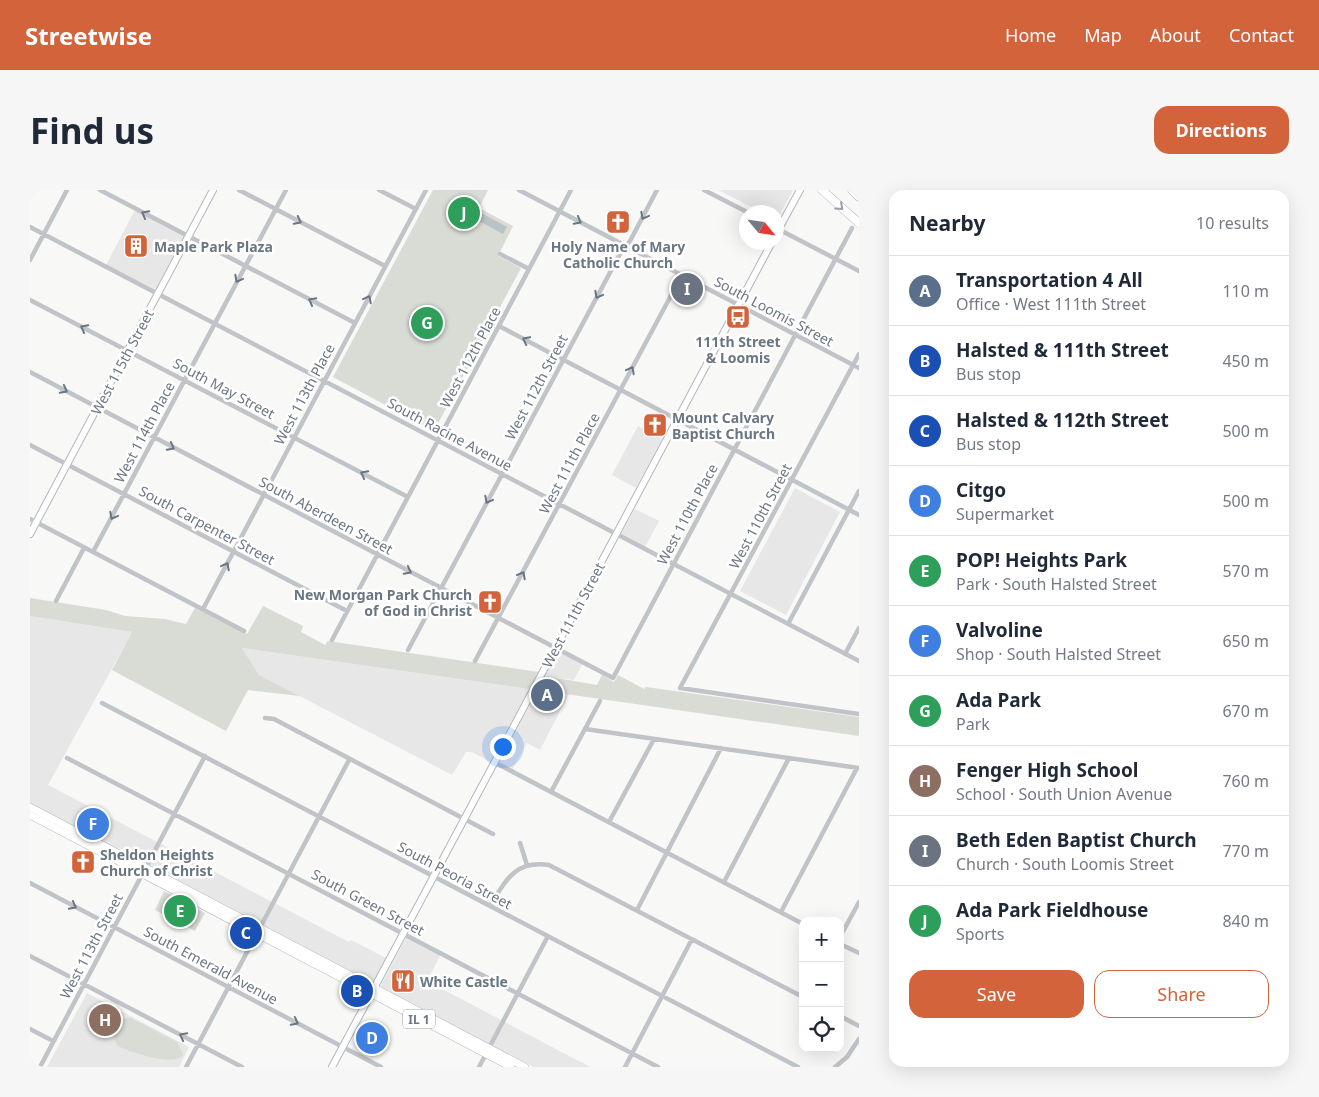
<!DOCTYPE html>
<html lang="en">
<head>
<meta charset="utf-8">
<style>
	:root { --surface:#fff; --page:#f6f6f7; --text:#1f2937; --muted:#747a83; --line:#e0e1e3; --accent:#d2633b }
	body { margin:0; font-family:"Noto Sans",sans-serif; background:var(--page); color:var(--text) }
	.controls { position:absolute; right:15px; bottom:15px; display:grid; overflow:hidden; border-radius:10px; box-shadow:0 5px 20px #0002 }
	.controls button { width:45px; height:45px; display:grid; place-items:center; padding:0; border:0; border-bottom:1px solid var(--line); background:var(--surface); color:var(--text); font:25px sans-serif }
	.compass { position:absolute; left:709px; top:15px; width:45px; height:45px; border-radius:50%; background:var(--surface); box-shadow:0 5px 20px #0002; rotate:119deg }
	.you { position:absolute; left:472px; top:556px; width:18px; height:18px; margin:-12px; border:4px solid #fff; border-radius:50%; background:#1a73e8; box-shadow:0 0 0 8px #1a73e833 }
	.badge { display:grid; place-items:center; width:32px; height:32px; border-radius:50%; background:var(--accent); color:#fff; font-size:16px; font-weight:700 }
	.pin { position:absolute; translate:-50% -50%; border:2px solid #fff; box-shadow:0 1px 5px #0006 }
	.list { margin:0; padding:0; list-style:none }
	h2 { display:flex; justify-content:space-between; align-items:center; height:65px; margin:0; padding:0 20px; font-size:21px }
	h2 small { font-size:16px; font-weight:400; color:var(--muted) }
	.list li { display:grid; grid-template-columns:32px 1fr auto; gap:15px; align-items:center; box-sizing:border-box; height:70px; padding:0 20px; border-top:1px solid var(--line) }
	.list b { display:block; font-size:19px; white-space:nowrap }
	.list p { margin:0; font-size:16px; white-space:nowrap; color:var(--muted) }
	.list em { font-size:16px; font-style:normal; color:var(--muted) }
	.actions { display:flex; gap:10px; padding:15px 20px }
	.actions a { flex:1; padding:11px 0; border:1px solid var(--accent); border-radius:15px; text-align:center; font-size:18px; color:var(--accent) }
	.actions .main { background:var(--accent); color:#fff }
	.icon { flex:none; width:28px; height:28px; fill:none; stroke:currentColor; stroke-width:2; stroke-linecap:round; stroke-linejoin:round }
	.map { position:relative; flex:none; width:829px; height:877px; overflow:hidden; border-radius:15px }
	header { display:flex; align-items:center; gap:30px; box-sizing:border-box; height:70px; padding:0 25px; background:var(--accent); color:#fff }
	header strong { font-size:24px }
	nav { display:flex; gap:28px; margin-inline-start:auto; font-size:18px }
	.intro { display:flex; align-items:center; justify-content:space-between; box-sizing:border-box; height:120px; padding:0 30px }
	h1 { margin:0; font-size:35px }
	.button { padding:12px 22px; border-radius:15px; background:var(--accent); color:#fff; font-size:18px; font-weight:700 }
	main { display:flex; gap:30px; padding:0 30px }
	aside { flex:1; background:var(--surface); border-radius:15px; box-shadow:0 5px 20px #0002 }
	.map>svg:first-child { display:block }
</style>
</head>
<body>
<header>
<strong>Streetwise</strong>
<nav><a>Home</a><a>Map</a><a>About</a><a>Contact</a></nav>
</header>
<div class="intro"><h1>Find us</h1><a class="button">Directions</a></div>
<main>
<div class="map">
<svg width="829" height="877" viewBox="0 0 829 877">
	<rect width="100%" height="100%" fill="#f8f8f6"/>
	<path fill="#e6e7e6" d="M688,0H763L747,30L746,22H731Z
		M105,20L154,46L125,101L76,75Z
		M608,236L632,249L606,298L582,285Z
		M765,298L810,322L756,425L710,401Z
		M605,319L629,331L614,359L590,346Z
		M0,426L102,442L18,595L319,752L321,750L356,768L343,793L0,613Z
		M212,458L499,499L460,572L442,562H436L422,585L229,485Z
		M529,460L553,473L544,490L515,486Z
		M508,500L539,504L510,560L497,553L482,580L469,573Z
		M377,746L411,764L397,791L560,877H504L350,797Z
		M57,803L159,857L149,877H17Z"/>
	<path fill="#d8dcd5" d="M403,0H458L449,18L483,36L468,66L491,78L404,241L303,187Z
		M0,408L76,420L95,426L135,429L156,434L165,418L217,444L233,416L273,436L271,442L295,455L298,451L509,482L499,499L212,458L229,485L270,506L218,500L196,541L82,480L102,442L0,426Z
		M572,485L584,492L588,485L614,499L616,497L829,527V546L508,500L515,486L567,495Z
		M134,701L175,723L165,741L125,720Z
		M95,828H101L147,852L153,864C149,877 103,864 88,856C80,846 82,834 95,828Z"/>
	<path fill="#b9c3c7" d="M451,23L477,37L473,44L447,30Z"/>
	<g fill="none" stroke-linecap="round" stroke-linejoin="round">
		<defs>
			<path id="secondary" d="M746,44L770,0
				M0,344L183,0
				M302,877L742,52"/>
			<path id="primary" d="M0,617L495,877
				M0,625L481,877"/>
			<path id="highway" d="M792,0L829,33
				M822,0L829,7"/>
		</defs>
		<use href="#secondary" stroke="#b2b7bb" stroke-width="8"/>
		<use href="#primary" stroke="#b4b7bb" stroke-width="8"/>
		<use href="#highway" stroke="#b3b7ba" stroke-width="9"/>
		<path stroke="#c0c3c7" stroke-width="4.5" d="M70,0L325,133
			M209,0L355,76
			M349,0L386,19
			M489,0L829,178
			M674,0L717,22
			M0,37L829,471
			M748,39L829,81
			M470,64L499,79
			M0,70L37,0
			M0,110L378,307
			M469,136L829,325
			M829,164L650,498L829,524
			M0,182L583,488L822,38
			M0,255L317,421
			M0,329L214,441
			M63,362L256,0
			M26,411L54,358
			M173,419L396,0
			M758,434L829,301
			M302,450L541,0
			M378,460L591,62L600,51L627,0
			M815,464L829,438
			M445,471L652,85
			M72,513L768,877
			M235,528L244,529L463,644
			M555,539L829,578
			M37,568L628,877
			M464,572L773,734
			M521,602L570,511
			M579,632L624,549
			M490,653L497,675
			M694,692L759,568
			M0,693L351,877
			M460,716C476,690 485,670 519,675L773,807
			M607,720L691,558
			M751,722L827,578
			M810,747L829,712
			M810,754L829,763
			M0,766L212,877
			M810,826L829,836
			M0,839L23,851
			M10,877L175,566
			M156,877L319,570
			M449,877L518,746
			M595,877L662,749
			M805,877L817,867L829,849"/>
		<use href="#secondary" stroke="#fff" stroke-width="6"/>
		<use href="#primary" stroke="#fff" stroke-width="7"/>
		<use href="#highway" stroke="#fff" stroke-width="8"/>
	</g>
	<defs><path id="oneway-chevron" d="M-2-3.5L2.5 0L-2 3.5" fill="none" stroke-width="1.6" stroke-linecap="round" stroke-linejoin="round" transform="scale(1.25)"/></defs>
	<use stroke="#97a0a8" href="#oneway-chevron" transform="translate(810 17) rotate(42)"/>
	<g stroke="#6a7783">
		<use href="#oneway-chevron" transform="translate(115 24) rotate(-152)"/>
		<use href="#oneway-chevron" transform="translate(614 26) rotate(118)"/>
		<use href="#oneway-chevron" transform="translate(268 31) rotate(27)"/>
		<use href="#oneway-chevron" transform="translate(548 31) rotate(28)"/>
		<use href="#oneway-chevron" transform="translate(208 89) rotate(118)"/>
		<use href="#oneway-chevron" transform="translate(568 105) rotate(118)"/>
		<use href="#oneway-chevron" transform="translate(338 109) rotate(-62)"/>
		<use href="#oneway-chevron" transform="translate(282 111) rotate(-152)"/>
		<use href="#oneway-chevron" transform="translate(54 138) rotate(-152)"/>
		<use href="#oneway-chevron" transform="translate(496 150) rotate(-153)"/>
		<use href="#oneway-chevron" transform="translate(601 180) rotate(-62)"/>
		<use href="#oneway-chevron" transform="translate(34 200) rotate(28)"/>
		<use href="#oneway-chevron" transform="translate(141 257) rotate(28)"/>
		<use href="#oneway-chevron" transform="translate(334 284) rotate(-152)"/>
		<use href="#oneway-chevron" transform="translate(458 310) rotate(118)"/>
		<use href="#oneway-chevron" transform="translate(83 326) rotate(118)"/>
		<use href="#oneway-chevron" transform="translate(196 376) rotate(-62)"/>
		<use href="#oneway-chevron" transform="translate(378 381) rotate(28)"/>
		<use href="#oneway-chevron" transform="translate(492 385) rotate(-62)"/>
		<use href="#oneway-chevron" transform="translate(43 716) rotate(28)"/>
		<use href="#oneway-chevron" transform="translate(265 832) rotate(28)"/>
		<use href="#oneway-chevron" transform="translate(153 846) rotate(-152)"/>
	</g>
	<defs>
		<symbol id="church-square" viewBox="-11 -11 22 22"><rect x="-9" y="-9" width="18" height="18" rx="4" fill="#d2633b" stroke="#fff"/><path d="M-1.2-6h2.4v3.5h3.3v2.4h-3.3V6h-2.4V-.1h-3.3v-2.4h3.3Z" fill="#fff"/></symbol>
		<symbol id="building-square" viewBox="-11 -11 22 22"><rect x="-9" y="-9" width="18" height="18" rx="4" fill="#d2633b" stroke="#fff"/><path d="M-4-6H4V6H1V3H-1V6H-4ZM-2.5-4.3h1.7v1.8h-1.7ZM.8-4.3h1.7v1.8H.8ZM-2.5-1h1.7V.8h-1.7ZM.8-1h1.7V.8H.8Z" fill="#fff"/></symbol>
		<symbol id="bus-square" viewBox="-11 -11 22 22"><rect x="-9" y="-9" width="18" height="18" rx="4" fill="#d2633b" stroke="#fff"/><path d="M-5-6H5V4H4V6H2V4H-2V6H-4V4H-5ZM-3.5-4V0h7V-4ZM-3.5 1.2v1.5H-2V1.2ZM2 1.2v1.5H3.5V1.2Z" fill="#fff"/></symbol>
		<symbol id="restaurant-square" viewBox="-11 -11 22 22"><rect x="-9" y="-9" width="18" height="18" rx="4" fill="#d2633b" stroke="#fff"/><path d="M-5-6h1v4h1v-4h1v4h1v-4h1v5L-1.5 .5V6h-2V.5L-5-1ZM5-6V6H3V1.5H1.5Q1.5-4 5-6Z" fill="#fff"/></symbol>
	</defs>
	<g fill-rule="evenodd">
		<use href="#church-square" x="574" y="18" width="28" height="28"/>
		<use href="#building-square" x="92" y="42" width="28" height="28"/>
		<use href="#bus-square" x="694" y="113" width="28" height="28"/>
		<use href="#church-square" x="611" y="221" width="28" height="28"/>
		<use href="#church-square" x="446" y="398" width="28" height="28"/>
		<use href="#church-square" x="39" y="658" width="28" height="28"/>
		<use href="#restaurant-square" x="359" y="777" width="28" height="28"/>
	</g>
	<g text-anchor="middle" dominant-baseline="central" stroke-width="5" stroke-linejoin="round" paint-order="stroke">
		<rect fill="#fff" stroke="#97a0a8" stroke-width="1" x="373" y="819.5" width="32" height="19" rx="4"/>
		<g font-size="12" font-weight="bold" fill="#6a7783">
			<text x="389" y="829">IL 1</text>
		</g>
		<g font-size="14" font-weight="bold" fill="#6a7783" stroke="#fff" text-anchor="start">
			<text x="124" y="56">Maple Park Plaza</text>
			<text x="588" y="56" text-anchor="middle">Holy Name of Mary<tspan x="588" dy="16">Catholic Church</tspan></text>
			<text x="708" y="151" text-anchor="middle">111th Street<tspan x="708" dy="16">&amp; Loomis</tspan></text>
			<text x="642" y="227">Mount Calvary<tspan x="642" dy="16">Baptist Church</tspan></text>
			<text x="442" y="404" text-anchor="end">New Morgan Park Church<tspan x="442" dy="16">of God in Christ</tspan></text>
			<text x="70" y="664">Sheldon Heights<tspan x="70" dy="16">Church of Christ</tspan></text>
			<text x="390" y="791">White Castle</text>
		</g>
		<g font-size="14" fill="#6a7783" stroke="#fff">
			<text transform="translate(744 121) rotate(28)">South Loomis Street</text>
			<text transform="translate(440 167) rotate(-62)">West 112th Place</text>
			<text transform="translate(92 172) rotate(-62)">West 115th Street</text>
			<text transform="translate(506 197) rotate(-62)">West 112th Street</text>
			<text transform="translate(194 198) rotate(28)">South May Street</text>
			<text transform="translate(274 204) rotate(-62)">West 113th Place</text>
			<text transform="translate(114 242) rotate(-62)">West 114th Place</text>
			<text transform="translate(420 244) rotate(28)">South Racine Avenue</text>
			<text transform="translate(539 273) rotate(-62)">West 111th Place</text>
			<text transform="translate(657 324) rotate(-62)">West 110th Place</text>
			<text transform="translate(296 325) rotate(28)">South Aberdeen Street</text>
			<text transform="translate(730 326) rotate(-62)">West 110th Street</text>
			<text transform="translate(177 335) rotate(28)">South Carpenter Street</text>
			<text transform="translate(543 425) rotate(-62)">West 111th Street</text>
			<text transform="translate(425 685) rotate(28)">South Peoria Street</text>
			<text transform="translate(338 712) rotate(28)">South Green Street</text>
			<text transform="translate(61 756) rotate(-62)">West 113th Street</text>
			<text transform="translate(181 775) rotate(28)">South Emerald Avenue</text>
		</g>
	</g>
</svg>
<div class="controls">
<button>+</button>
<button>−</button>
<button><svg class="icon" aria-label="locate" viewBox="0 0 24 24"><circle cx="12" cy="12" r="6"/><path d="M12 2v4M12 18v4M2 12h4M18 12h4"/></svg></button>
</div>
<svg class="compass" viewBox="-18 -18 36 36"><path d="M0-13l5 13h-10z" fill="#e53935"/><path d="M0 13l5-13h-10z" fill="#747a83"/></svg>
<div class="you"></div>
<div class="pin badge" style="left:517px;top:505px;background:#5c6f8a">A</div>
<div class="pin badge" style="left:327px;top:801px;background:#1a4fb4">B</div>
<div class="pin badge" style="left:216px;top:743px;background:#1a4fb4">C</div>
<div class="pin badge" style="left:342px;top:848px;background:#3f7fe0">D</div>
<div class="pin badge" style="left:150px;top:721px;background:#2e9e5b">E</div>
<div class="pin badge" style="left:63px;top:634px;background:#3f7fe0">F</div>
<div class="pin badge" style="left:397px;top:133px;background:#2e9e5b">G</div>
<div class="pin badge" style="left:75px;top:830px;background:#8d6e63">H</div>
<div class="pin badge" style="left:657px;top:99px;background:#6b7280">I</div>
<div class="pin badge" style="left:434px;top:23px;background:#2e9e5b">J</div>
</div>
<aside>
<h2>Nearby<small>10 results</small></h2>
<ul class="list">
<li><span class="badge" style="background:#5c6f8a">A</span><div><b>Transportation 4 All</b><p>Office · West 111th Street</p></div><em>110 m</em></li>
<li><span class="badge" style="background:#1a4fb4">B</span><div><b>Halsted &amp; 111th Street</b><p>Bus stop</p></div><em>450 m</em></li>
<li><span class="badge" style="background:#1a4fb4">C</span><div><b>Halsted &amp; 112th Street</b><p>Bus stop</p></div><em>500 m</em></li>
<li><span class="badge" style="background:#3f7fe0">D</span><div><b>Citgo</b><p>Supermarket</p></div><em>500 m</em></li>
<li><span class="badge" style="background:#2e9e5b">E</span><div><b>POP! Heights Park</b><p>Park · South Halsted Street</p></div><em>570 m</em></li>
<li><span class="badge" style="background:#3f7fe0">F</span><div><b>Valvoline</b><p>Shop · South Halsted Street</p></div><em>650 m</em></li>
<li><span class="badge" style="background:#2e9e5b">G</span><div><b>Ada Park</b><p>Park</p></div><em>670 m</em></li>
<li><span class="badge" style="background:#8d6e63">H</span><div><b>Fenger High School</b><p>School · South Union Avenue</p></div><em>760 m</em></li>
<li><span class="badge" style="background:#6b7280">I</span><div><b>Beth Eden Baptist Church</b><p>Church · South Loomis Street</p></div><em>770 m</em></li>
<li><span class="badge" style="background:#2e9e5b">J</span><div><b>Ada Park Fieldhouse</b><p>Sports</p></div><em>840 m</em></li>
</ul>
<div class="actions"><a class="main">Save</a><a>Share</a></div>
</aside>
</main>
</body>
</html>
